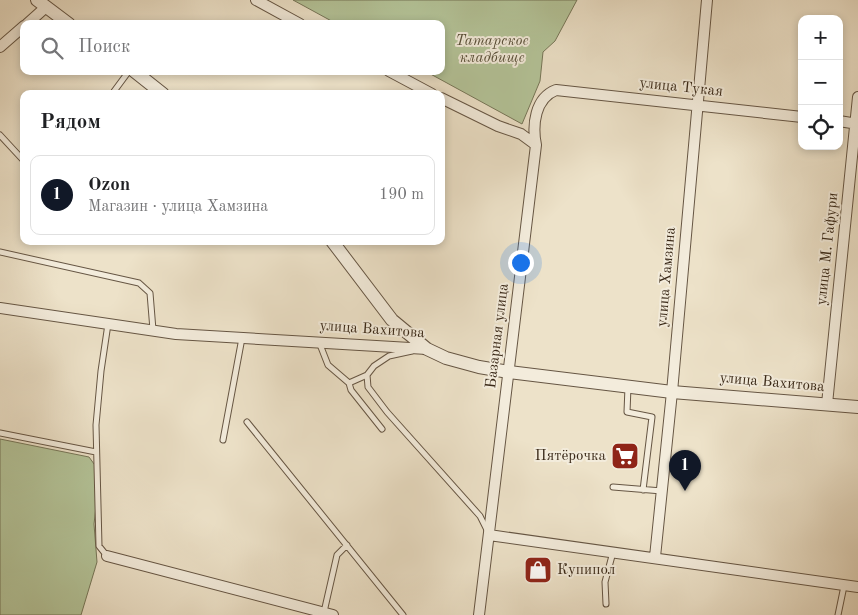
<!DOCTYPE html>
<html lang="ru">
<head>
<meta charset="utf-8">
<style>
	:root { --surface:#fff; --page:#f6f6f6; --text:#202124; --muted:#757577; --line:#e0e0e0; --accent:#111827 }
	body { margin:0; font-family:"Old Standard TT",serif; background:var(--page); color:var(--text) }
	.controls { position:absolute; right:15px; top:15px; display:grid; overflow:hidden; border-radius:10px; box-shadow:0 2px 8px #0003 }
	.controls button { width:45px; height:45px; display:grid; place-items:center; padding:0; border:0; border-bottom:1px solid var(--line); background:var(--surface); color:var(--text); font:25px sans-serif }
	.you { position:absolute; left:520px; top:262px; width:18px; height:18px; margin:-12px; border:4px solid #fff; border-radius:50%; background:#1a73e8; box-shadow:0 0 0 8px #1a73e833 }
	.badge { display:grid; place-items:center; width:32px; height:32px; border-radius:50%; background:var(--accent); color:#fff; font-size:16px; font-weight:700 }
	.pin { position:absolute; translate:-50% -41px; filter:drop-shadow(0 1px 2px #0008) }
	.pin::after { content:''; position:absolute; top:26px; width:18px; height:15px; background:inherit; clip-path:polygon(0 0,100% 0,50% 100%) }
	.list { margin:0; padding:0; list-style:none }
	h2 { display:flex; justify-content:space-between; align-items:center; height:65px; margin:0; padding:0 20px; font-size:21px }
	h2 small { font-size:16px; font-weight:400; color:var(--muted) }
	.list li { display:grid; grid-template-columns:32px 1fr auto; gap:15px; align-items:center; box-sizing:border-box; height:80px; margin:0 10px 10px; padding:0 10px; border:1px solid var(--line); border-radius:10px }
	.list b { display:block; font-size:19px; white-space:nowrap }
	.list p { margin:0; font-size:16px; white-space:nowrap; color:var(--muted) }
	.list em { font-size:16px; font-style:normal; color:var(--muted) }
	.icon { flex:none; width:28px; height:28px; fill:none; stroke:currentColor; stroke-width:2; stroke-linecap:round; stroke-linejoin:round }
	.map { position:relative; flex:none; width:858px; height:615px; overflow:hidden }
	.search { position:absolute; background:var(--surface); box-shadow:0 2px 8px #0003; left:20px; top:20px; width:425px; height:55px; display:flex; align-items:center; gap:12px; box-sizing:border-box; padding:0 18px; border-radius:10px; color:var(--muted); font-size:19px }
	.panel { position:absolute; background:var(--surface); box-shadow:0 2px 8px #0003; left:20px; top:90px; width:425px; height:155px; border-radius:10px }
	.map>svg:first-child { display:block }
</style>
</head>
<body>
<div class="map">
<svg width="858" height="615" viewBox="0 0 858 615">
	<rect width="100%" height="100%" fill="#ede2c9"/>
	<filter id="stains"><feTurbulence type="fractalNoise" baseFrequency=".004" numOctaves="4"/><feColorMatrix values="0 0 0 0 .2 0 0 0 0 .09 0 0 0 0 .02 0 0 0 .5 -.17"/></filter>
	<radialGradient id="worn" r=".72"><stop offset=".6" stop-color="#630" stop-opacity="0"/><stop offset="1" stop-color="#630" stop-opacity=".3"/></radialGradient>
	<path fill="#b4c499" stroke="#767658" d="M293,0H577L555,41L543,52L540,81L522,124L425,71H441V24H337Z
		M0,439L89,457L97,468L99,481L94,524L97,562L81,615H0Z"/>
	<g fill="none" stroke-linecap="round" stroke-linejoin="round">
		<defs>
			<path id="service" d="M112,94L129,71
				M0,135L24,161
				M0,252L139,283L150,293L153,330
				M319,342L328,365L349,383
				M412,351L389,356L374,366L367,375L368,387L387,412L480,516L487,530
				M367,375L349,383L351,390L382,429
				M628,387L627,412L652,417L643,490
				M247,422L403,615
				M0,433L96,452
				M223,440L242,338
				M613,487L662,491
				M107,556L99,546L96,425L101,371L108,324
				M606,604L605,582L613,552
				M324,612L337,555L347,545
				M838,615L844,586"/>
			<path id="minor" d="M256,0L300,24
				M27,24L46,7
				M0,47L24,26
				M389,71L432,94
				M441,98L498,126L521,134L536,145
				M839,121L858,124
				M0,308L176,334L427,349
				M827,404L858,97
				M489,535L858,587
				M107,556L333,615
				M655,557L672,392L707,0
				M479,615L536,145C532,125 535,98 556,90L802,117"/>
			<path id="tertiary" d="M37,0L69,24
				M134,71L163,94
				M332,241L392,320L427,349L446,358L479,367L509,372L672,392L858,407"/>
		</defs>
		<use href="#service" stroke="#665644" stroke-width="7"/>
		<use href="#minor" stroke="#665644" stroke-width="12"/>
		<use href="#tertiary" stroke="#665644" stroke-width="14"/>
		<use href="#service" stroke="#f3ecdc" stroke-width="5"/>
		<use href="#minor" stroke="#f3ecdc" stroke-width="10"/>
		<use href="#tertiary" stroke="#f3ecdc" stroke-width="12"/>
	</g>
	<defs>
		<symbol id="supermarket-square" viewBox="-11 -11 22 22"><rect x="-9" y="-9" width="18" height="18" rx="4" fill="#8f2418" stroke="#f3ecdc"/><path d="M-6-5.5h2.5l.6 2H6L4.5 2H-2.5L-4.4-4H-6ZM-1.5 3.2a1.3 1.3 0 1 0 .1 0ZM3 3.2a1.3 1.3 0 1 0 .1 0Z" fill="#fff"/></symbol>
		<symbol id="shop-square" viewBox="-11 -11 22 22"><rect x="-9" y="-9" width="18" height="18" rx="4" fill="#8f2418" stroke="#f3ecdc"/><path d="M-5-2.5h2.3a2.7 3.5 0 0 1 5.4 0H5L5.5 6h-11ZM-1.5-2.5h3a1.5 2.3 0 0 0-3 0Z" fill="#fff"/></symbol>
	</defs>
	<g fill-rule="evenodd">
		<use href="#supermarket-square" x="609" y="440" width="32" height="32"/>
		<use href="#shop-square" x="522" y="554" width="32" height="32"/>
	</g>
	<g text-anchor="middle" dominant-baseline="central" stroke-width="4" stroke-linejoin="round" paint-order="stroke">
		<g font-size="15" font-style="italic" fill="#584f38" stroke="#f3ecdc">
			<text x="492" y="41">Татарское<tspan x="492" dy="17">кладбище</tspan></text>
		</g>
		<g font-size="15" fill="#392817" stroke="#f3ecdc">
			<text transform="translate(681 88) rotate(6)">улица Тукая</text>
			<text transform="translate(828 249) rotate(-84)">улица М. Гафури</text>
			<text transform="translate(667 277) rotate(-85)">улица Хамзина</text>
			<text transform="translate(372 330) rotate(4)">улица Вахитова</text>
			<text transform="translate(498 336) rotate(-83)">Базарная улица</text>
			<text transform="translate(772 383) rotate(5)">улица Вахитова</text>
		</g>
		<g font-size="15" fill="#392817" stroke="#f3ecdc" text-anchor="end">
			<text x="606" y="456">Пятёрочка</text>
			<text x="557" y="570" text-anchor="start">Купипол</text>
		</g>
	</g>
	<rect width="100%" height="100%" filter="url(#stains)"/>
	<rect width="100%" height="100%" fill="url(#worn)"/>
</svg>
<div class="controls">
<button>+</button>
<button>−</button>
<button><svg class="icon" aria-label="locate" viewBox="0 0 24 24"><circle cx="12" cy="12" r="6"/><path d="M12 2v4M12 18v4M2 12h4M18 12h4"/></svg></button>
</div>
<div class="you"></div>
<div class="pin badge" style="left:685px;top:491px">1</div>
<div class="search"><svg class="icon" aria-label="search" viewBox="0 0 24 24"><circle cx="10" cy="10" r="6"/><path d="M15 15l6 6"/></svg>Поиск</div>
<section class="panel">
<h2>Рядом<small></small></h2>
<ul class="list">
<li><span class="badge">1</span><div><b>Ozon</b><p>Магазин · улица Хамзина</p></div><em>190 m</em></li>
</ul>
</section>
</div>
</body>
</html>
